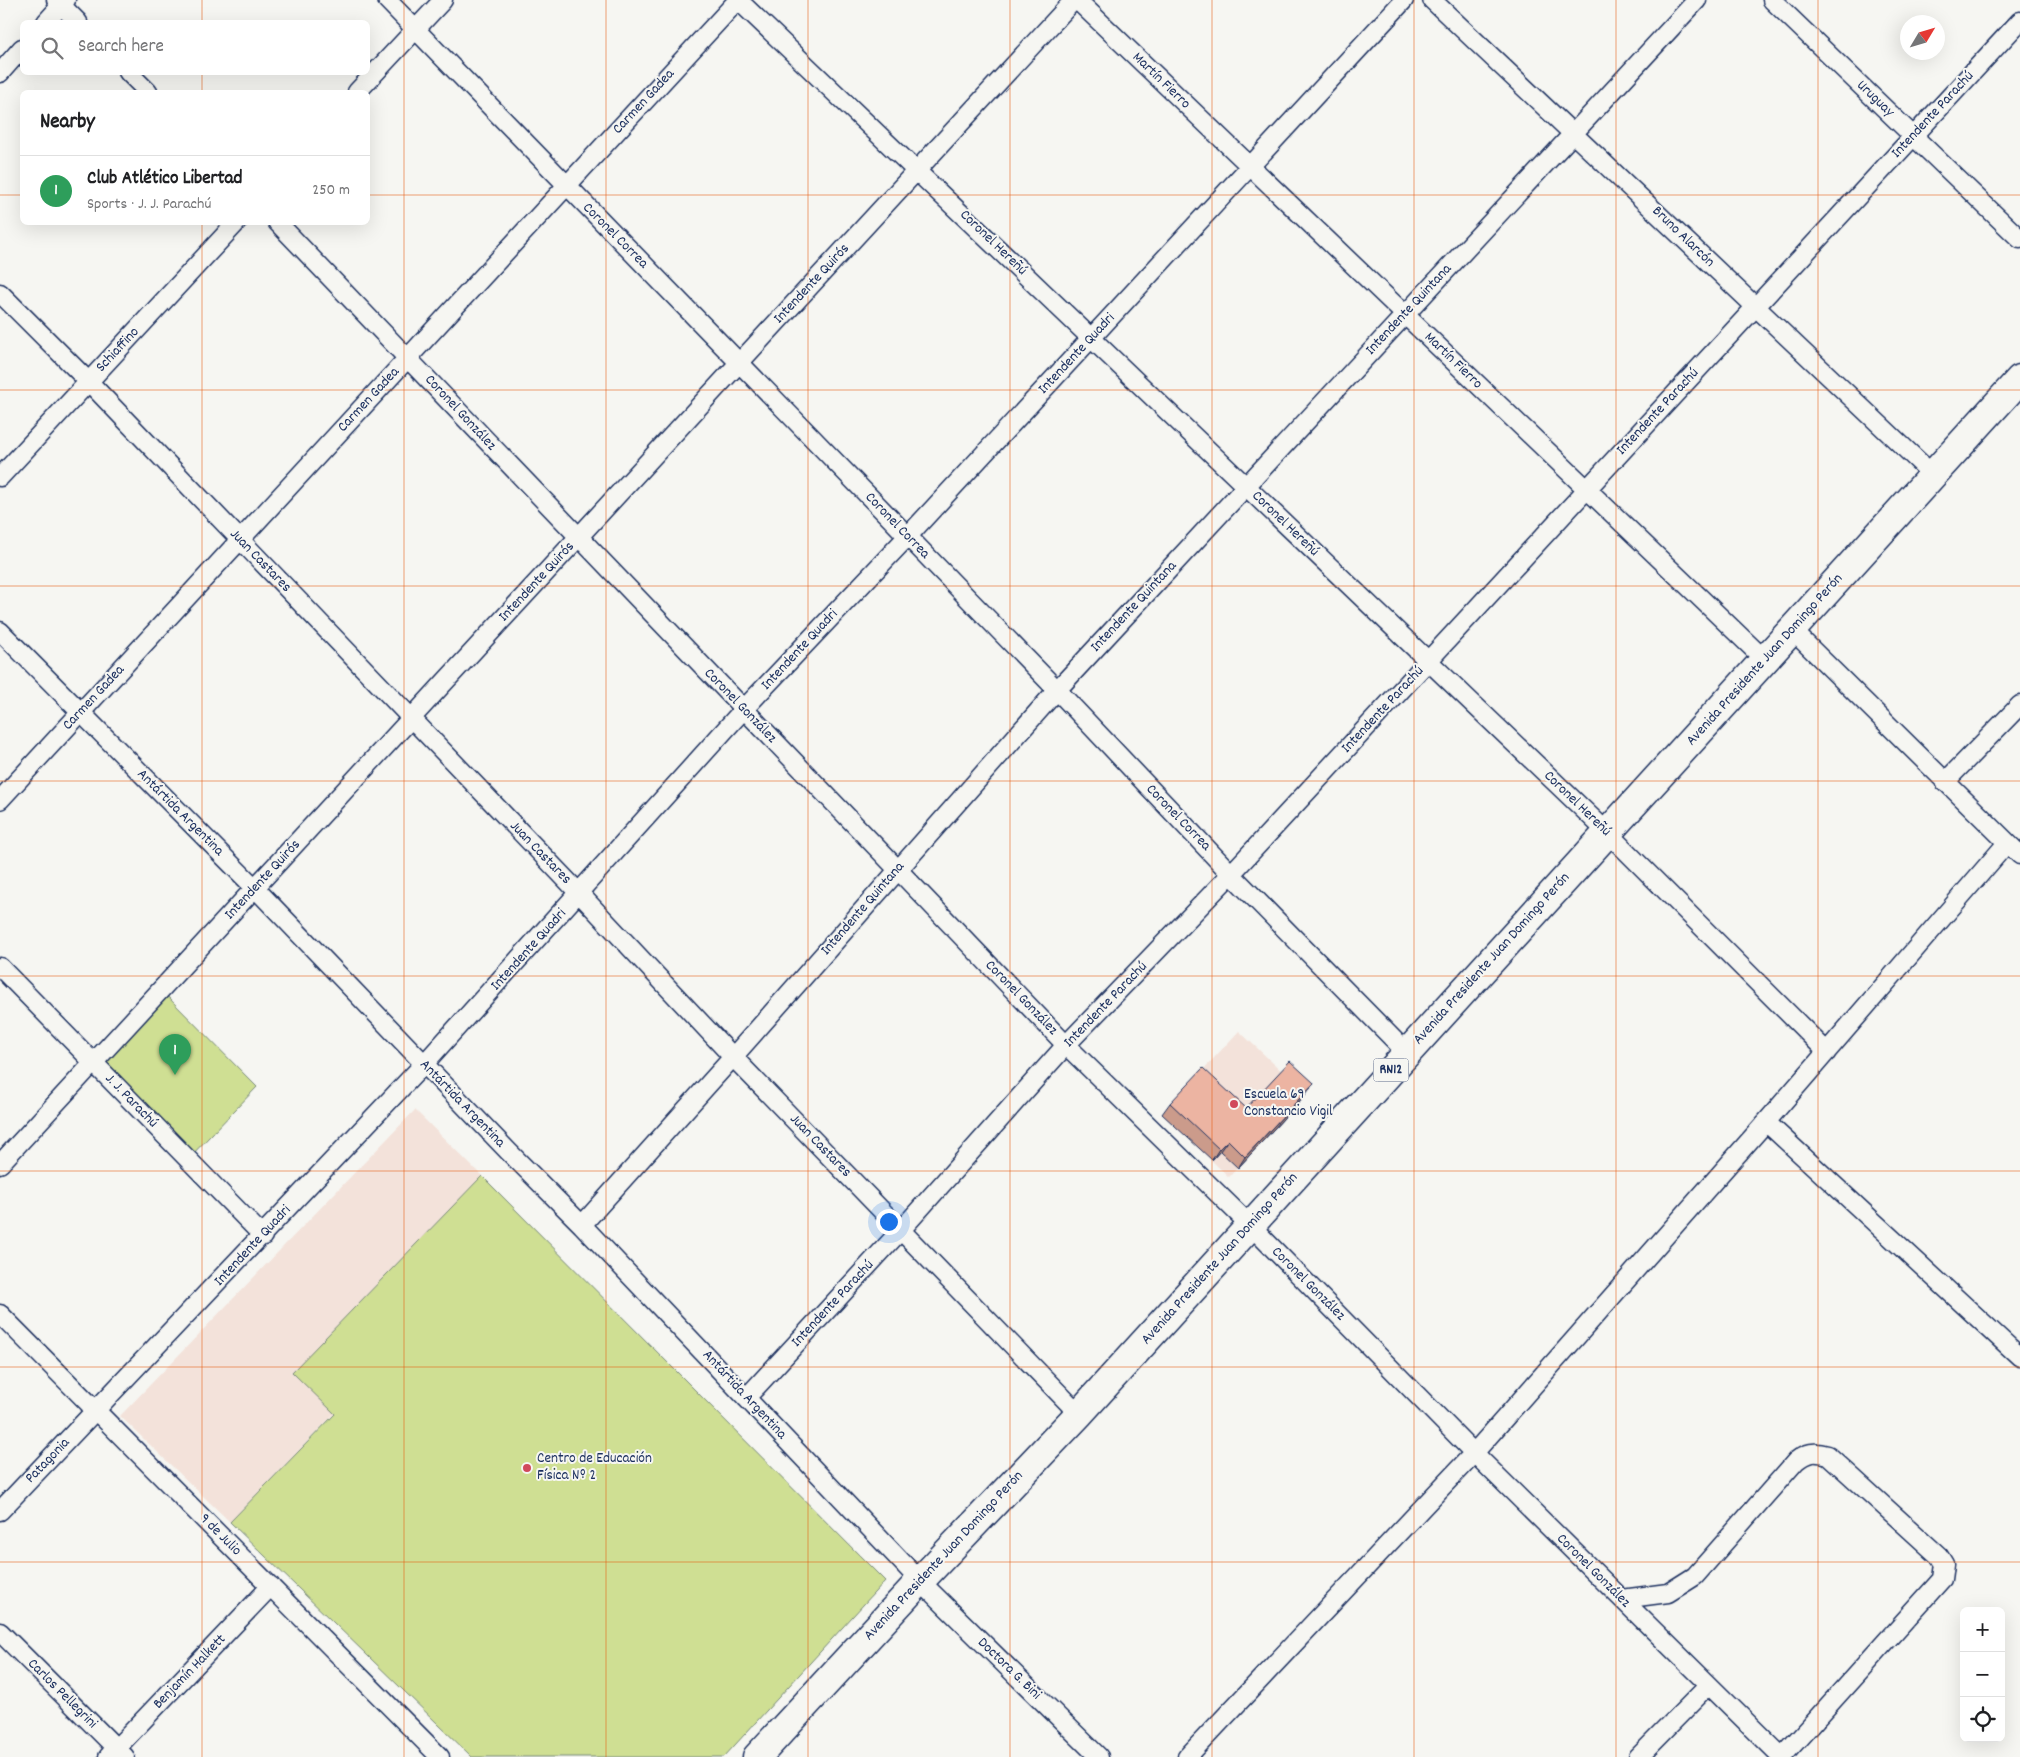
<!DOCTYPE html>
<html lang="en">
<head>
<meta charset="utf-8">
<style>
	:root { --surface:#fff; --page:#f6f6f6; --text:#202124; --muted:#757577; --line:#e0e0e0; --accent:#0b8043 }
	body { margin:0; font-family:Dekko,sans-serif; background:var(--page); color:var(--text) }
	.controls { position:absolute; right:15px; bottom:15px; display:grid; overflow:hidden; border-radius:8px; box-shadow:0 5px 20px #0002 }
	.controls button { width:45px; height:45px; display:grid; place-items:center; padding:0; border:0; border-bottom:1px solid var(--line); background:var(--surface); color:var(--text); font:25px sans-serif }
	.compass { position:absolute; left:1900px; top:15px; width:45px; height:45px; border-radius:50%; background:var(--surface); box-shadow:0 5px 20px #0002; rotate:52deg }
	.you { position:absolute; left:888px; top:1221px; width:18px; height:18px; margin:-12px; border:4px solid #fff; border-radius:50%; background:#1a73e8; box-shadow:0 0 0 8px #1a73e833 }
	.badge { display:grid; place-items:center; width:32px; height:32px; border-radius:50%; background:var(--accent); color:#fff; font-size:16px; font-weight:700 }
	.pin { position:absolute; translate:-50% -41px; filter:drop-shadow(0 1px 2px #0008) }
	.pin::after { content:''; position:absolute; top:26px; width:18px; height:15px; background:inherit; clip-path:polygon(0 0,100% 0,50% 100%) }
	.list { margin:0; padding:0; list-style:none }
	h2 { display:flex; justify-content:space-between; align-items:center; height:65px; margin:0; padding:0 20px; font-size:21px }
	h2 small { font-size:16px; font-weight:400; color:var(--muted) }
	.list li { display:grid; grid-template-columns:32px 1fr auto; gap:15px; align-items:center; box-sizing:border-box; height:70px; padding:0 20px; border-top:1px solid var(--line) }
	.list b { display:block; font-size:19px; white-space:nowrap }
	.list p { margin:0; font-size:16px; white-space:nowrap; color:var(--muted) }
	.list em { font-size:16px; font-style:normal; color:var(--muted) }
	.icon { flex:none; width:28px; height:28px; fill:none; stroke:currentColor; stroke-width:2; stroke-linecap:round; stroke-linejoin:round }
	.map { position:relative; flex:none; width:2020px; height:1757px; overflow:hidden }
	.search { position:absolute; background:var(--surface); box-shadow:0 5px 20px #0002; left:20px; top:20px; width:350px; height:55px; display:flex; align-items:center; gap:12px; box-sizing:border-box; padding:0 18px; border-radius:8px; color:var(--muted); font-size:19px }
	.panel { position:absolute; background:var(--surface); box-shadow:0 5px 20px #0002; left:20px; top:90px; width:350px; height:135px; border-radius:8px }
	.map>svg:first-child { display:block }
</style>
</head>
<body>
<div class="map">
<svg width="2020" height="1757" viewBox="0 0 2020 1757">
	<rect width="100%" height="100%" fill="#f6f6f2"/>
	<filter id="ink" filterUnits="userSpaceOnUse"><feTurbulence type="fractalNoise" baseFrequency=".02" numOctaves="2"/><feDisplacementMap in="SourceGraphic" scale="10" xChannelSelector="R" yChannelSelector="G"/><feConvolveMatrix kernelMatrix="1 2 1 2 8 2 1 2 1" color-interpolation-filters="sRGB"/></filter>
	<g filter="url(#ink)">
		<path fill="#f3e2da" d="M1239,1031L1306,1094L1229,1177L1162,1114Z
			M415,1110L482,1176L293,1372L335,1413L230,1522L120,1416Z"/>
		<path fill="#cfdf93" stroke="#758778" d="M161,990L257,1087L188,1159L94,1063Z
			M482,1176L885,1581L724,1757H472L230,1522L335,1414L292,1372Z"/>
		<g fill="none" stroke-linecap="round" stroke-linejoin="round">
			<defs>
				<path id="street" d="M56,0L78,22
					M387,0L1057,690L1231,874L1407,1053
					M738,0L1608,833L1827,1052
					M1077,0L1765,660
					M1432,0L1933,475
					M1772,0L2020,239
					M46,22L66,0
					M128,72L148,92
					M0,73L22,48
					M357,92L443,0
					M277,222L1066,1045L1250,1225L1474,1453L1782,1757
					M0,293L89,382L580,894L733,1057L1079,1414
					M0,477L237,222
					M1792,630L2020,855
					M0,631L255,888L508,1151L582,1225L920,1581L1099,1757
					M1945,782L2020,705
					M0,800L738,0
					M0,967L263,1236
					M1766,1122L2020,1357
					M0,1164L1074,0
					M582,1225L733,1057L1057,690L1697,0
					M0,1314L440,1757
					M746,1398L902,1229L1066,1045L1231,874L2020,21
					M0,1511L424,1064L743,710L907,537L1404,0
					M1622,1599L1668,1593L1695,1576L1796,1461C1807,1452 1814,1451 1828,1455L1939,1556L1944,1564L1942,1579L1782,1757
					M0,1632L125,1757
					M108,1757L271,1586
					M1187,1757L1474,1453L1766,1122L2007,843
					M1638,1757L1709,1685"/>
				<path id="highway" d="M757,1757L920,1581L1079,1414L2020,379"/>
			</defs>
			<use href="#street" stroke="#1b2f5e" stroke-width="21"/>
			<use href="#highway" stroke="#1b2f5e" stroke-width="31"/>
			<use href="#street" stroke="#f6f6f2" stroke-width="18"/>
			<use href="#highway" stroke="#f6f6f2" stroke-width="28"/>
		</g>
		<path fill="#cb9b8b" stroke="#1b2f5e" d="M1306,1094L1238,1168L1220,1151L1212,1160L1162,1114L1170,1103L1246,1108Z"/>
		<path fill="#a57e71" stroke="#1b2f5e" d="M1314,1083L1306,1094L1238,1168L1245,1157Z
			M1228,1140L1220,1151L1212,1160L1219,1149Z"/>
		<path fill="#ecb4a2" stroke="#1b2f5e" d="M1290,1061L1314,1083L1245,1157L1228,1140L1219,1149L1170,1103L1203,1068L1246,1108Z"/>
	</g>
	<path fill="none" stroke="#e8590c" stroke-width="1" stroke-opacity="0.55" d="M202,0V22M404,0V1757M606,0V1757M808,0V1757M1010,0V1757M1212,0V1757M1414,0V1757M1616,0V1757M1818,0V1757M202,72V92M0,195H22M368,195H2020M202,222V1757M0,390H2020M0,586H2020M0,781H2020M0,976H2020M0,1171H2020M0,1367H2020M0,1562H2020"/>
	<g fill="#d1495b" stroke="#f6f6f2" stroke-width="2">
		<circle cx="1234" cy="1104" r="5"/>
		<circle cx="527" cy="1468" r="5"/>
	</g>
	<g text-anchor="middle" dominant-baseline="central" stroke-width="4" stroke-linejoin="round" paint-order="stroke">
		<rect fill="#f6f6f2" stroke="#5d6b8a" stroke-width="1" x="1373.5" y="1058.5" width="35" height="23" rx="4"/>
		<g font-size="14" font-weight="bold" fill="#1b2f5e">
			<text x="1391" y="1070">RN12</text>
		</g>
		<g font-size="15" fill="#1b2f5e" stroke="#f6f6f2">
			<text transform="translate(1161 81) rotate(44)">Martín Fierro</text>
			<text transform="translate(1875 99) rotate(44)">Uruguay</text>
			<text transform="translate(644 102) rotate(-47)">Carmen Gadea</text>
			<text transform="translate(1933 115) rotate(-47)">Intendente Parachú</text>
			<text transform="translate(615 236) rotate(45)">Coronel Correa</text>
			<text transform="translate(1683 237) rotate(44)">Bruno Alarcón</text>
			<text transform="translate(993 243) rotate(44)">Coronel Hereñú</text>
			<text transform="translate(812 284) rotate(-47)">Intendente Quirós</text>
			<text transform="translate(1409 310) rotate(-47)">Intendente Quintana</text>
			<text transform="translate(118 350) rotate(-47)">Schiaffino</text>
			<text transform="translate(1077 354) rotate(-47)">Intendente Quadri</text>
			<text transform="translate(1453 361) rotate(44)">Martín Fierro</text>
			<text transform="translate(369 400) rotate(-47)">Carmen Gadea</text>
			<text transform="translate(1658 412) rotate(-47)">Intendente Parachú</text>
			<text transform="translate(460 413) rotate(47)">Coronel González</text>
			<text transform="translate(1285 524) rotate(44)">Coronel Hereñú</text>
			<text transform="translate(897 526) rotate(46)">Coronel Correa</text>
			<text transform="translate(260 561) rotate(46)">Juan Castares</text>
			<text transform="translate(537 582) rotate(-47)">Intendente Quirós</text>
			<text transform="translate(1134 607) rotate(-47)">Intendente Quintana</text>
			<text transform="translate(800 650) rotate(-47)">Intendente Quadri</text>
			<text transform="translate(1765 660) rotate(-48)">Avenida Presidente Juan Domingo Perón</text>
			<text transform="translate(94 698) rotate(-47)">Carmen Gadea</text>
			<text transform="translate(740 706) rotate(46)">Coronel González</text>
			<text transform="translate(1383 710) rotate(-47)">Intendente Parachú</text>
			<text transform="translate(1577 804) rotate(44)">Coronel Hereñú</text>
			<text transform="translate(180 813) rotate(45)">Antártida Argentina</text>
			<text transform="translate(1178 818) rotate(46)">Coronel Correa</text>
			<text transform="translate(540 853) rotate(46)">Juan Castares</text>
			<text transform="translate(263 880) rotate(-47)">Intendente Quirós</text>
			<text transform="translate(863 909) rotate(-49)">Intendente Quintana</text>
			<text transform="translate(529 950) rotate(-48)">Intendente Quadri</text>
			<text transform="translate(1492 959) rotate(-48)">Avenida Presidente Juan Domingo Perón</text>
			<text transform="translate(1021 998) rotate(46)">Coronel González</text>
			<text transform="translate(1106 1005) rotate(-46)">Intendente Parachú</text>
			<text transform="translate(131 1101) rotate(46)">J. J. Parachú</text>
			<text transform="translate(462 1104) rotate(46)">Antártida Argentina</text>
			<text transform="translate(820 1146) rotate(46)">Juan Castares</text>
			<text transform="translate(253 1246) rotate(-47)">Intendente Quadri</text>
			<text transform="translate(1220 1259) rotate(-48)">Avenida Presidente Juan Domingo Perón</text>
			<text transform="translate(1308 1284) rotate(45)">Coronel González</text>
			<text transform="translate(833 1304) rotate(-47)">Intendente Parachú</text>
			<text transform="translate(744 1395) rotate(47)">Antártida Argentina</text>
			<text transform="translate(48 1461) rotate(-46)">Patagonia</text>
			<text transform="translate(220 1535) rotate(45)">9 de Julio</text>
			<text transform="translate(944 1556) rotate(-47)">Avenida Presidente Juan Domingo Perón</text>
			<text transform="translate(1593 1571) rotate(45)">Coronel González</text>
			<text transform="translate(1009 1669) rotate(44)">Doctora G. Bini</text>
			<text transform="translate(190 1672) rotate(-46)">Benjamín Halkett</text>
			<text transform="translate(62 1694) rotate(45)">Carlos Pellegrini</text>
		</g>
		<g font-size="15" fill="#1b2f5e" stroke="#f6f6f2" text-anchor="start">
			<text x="1244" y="1095">Escuela 69<tspan x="1244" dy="17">Constancio Vigil</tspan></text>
			<text x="537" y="1459">Centro de Educación<tspan x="537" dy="17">Física Nº 2</tspan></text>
		</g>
	</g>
</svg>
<div class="controls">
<button>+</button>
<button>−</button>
<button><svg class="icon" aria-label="locate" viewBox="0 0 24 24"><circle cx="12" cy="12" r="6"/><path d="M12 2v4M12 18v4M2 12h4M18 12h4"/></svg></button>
</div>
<svg class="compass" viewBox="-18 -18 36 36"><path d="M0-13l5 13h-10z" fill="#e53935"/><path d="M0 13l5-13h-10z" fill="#757577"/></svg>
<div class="you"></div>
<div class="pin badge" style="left:175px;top:1075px;background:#2e9e5b">1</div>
<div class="search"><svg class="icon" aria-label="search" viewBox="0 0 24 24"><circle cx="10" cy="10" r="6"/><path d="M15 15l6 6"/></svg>Search here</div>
<section class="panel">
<h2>Nearby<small></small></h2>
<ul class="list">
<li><span class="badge" style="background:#2e9e5b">1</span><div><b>Club Atlético Libertad</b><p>Sports · J. J. Parachú</p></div><em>250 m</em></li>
</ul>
</section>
</div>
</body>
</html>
